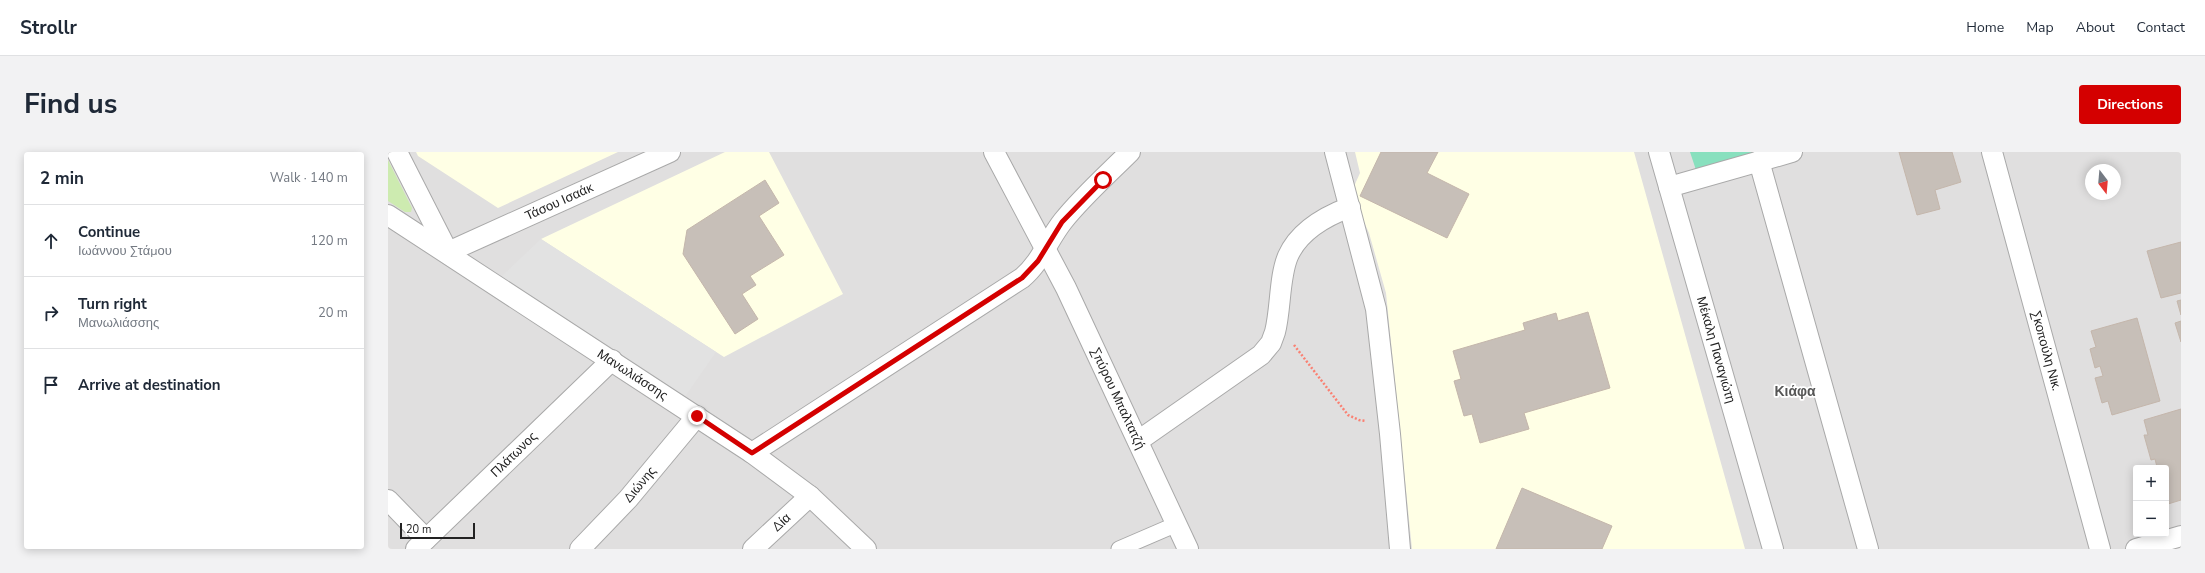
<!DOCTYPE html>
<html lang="en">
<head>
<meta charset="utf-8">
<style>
	:root { --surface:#fff; --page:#f2f2f3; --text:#1f2937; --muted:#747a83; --line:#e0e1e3; --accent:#d40000 }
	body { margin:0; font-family:"Nunito Sans",sans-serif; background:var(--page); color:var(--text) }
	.controls { position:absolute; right:12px; bottom:12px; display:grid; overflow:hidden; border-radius:4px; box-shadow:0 2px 10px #0003 }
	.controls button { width:36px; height:36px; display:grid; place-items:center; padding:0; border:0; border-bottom:1px solid var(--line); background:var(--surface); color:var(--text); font:20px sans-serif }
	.compass { position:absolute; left:1697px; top:12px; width:36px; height:36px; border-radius:50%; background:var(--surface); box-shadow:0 2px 10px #0003; rotate:164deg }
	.scale { position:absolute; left:12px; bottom:10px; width:75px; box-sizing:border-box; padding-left:4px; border:2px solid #222; border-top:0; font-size:11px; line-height:14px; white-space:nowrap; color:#222; -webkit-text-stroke:3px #fff; paint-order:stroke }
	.stop { position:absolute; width:12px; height:12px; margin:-9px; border:3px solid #d40000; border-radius:50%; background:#fff }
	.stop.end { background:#d40000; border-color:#fff; box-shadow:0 1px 4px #0008 }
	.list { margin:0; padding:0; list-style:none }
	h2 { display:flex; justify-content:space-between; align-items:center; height:52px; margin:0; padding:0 16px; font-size:17px }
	h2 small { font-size:13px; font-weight:400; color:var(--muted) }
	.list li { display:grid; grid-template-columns:26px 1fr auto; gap:12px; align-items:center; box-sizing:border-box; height:72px; padding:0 16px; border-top:1px solid var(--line) }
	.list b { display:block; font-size:15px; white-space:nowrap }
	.list p { margin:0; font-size:13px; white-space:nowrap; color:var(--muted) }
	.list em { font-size:13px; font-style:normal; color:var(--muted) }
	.icon { flex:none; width:22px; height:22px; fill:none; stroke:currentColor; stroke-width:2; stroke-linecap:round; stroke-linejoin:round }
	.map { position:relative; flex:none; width:1793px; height:397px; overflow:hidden; border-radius:4px }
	header { display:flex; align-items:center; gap:24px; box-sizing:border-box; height:56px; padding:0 20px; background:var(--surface); border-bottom:1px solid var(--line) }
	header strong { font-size:19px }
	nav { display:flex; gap:22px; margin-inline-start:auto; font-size:14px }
	.intro { display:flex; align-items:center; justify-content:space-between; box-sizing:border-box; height:96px; padding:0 24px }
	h1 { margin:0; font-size:28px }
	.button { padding:10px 18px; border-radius:4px; background:var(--accent); color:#fff; font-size:14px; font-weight:700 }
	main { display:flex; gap:24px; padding:0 24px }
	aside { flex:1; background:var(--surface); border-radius:4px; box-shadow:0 2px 10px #0003 }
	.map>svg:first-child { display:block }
</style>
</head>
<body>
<header>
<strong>Strollr</strong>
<nav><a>Home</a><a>Map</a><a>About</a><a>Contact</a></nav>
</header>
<div class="intro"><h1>Find us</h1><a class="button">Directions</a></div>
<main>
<aside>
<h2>2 min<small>Walk · 140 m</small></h2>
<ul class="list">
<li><svg class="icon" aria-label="ahead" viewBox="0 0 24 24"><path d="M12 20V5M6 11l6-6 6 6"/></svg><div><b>Continue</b><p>Ιωάννου Στάμου</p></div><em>120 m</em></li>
<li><svg class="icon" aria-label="right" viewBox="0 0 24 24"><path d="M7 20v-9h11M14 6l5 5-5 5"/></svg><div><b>Turn right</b><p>Μανωλιάσσης</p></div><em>20 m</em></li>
<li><svg class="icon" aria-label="arrive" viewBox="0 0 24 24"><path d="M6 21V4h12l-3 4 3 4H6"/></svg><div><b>Arrive at destination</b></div></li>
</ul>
</aside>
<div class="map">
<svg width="1793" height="397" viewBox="0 0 1793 397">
	<rect width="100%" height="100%" fill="#f2efe9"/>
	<path fill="#e0dfdf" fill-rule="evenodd" d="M0,0H1793V397H0ZM1703,18H1727V42H1703ZM1748,316H1778V382H1748Z"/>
	<path fill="#ffffe5" d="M28,0H230L110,56L30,4Z
		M337,0H381L455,142L336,205L153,87Z
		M967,0H1246L1357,397H1024L998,141L981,81L963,41L972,21Z"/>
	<path fill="#cdebb0" d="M0,8L24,56L23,60H17L0,49Z"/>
	<path fill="#88e0be" d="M1302,0H1373L1308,18Z"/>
	<path fill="#e2e2e2" d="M153,87L328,200L296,246L113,125Z"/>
	<path fill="#c7bfb8" stroke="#c4b6ab" d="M993,0H1050L1039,21L1081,42L1059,86L972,44Z
		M1511,0H1564L1573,30L1547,38L1552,57L1529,63Z
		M377,28L391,51L371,64L396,103L362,124L368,133L354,142L370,167L347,182L295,102L299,78Z
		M1793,90V141L1773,146L1759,99Z
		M1793,148V163L1789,149Z
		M1200,160L1222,236L1136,261L1141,277L1092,291L1084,262L1076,264L1066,229L1073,227L1065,199L1137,178L1135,171L1168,161L1170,169Z
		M1749,166L1772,249L1724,263L1720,249L1714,251L1707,226L1715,224L1712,214L1707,216L1702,197L1708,195L1703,179Z
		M1793,169V190L1787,171Z
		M1793,257V348L1780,352L1778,316H1765L1769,315L1767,307L1763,308L1756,283H1760L1756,268Z
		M1134,336L1224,374L1214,397H1108Z"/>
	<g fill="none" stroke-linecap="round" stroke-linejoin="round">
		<defs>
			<path id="pedestrian" d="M731,397L789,372"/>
			<g id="minor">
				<path d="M9,0L60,100"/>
				<path id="s1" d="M606,0L678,136L800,397"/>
				<path d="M947,0L988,157L1002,282L1012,397"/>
				<path id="s2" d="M1271,0L1385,397"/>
				<path id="s3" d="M1604,0L1712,397"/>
				<path d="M1371,9L1480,397"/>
				<path d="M1281,35L1404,0"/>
				<path id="s4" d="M0,63L364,301L422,344L478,397"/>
				<path id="s5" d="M60,100L282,0"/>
				<path d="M750,289L873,203L883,191L887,180C893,157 891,125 900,104C911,79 938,64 962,55"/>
				<path d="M364,301L634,126C653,110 660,88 675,69C695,44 720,22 742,0"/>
				<path d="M0,348L38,387"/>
				<path id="s6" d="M28,397L224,208"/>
				<path id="s7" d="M192,397L240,347L309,264"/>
				<path id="s8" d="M365,397L422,344"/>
				<path d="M1748,397L1793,384"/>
			</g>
		</defs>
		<use href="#pedestrian" stroke="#a9a9a9" stroke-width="17"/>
		<use href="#minor" stroke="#a9a9a9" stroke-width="22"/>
		<path stroke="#fa8072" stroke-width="2.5" stroke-dasharray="2 2" stroke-linecap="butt" d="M906,193L960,263L971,268L978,269"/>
		<use href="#pedestrian" stroke="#fff" stroke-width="15"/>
		<use href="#minor" stroke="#fff" stroke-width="20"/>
	</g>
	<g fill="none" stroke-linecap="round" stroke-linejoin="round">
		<path stroke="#d40000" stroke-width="5" d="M309,264L364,301L634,126L650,109L674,70L715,28"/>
	</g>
	<g text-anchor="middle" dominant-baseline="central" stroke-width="3.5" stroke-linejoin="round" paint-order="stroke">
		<g font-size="13" fill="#222" stroke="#fff">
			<text stroke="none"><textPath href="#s5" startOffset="122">Τάσου Ισαάκ</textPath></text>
			<text stroke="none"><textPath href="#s3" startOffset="206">Σκοπούλη Νικ.</textPath></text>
			<text stroke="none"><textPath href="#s2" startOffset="206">Μέκαλη Παναγιώτη</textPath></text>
			<text stroke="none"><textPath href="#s4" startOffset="292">Μανωλιάσσης</textPath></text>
			<text stroke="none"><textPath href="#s1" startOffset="276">Σπύρου Μπαλτατζή</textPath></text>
			<text stroke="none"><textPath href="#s6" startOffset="136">Πλάτωνος</textPath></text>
			<text stroke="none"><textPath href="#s7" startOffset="88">Διώνης</textPath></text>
			<text stroke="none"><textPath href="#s8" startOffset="39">Δία</textPath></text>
		</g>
		<g font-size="14" font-weight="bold" fill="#555" stroke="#fff">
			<text x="1407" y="239">Κιάφα</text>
		</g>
	</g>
</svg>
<div class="controls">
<button>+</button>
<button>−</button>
</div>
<svg class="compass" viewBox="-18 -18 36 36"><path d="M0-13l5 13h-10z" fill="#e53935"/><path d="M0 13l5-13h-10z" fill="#747a83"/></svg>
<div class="scale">20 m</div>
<div class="stop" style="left:715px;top:28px"></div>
<div class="stop end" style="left:309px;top:264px"></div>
</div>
</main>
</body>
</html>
